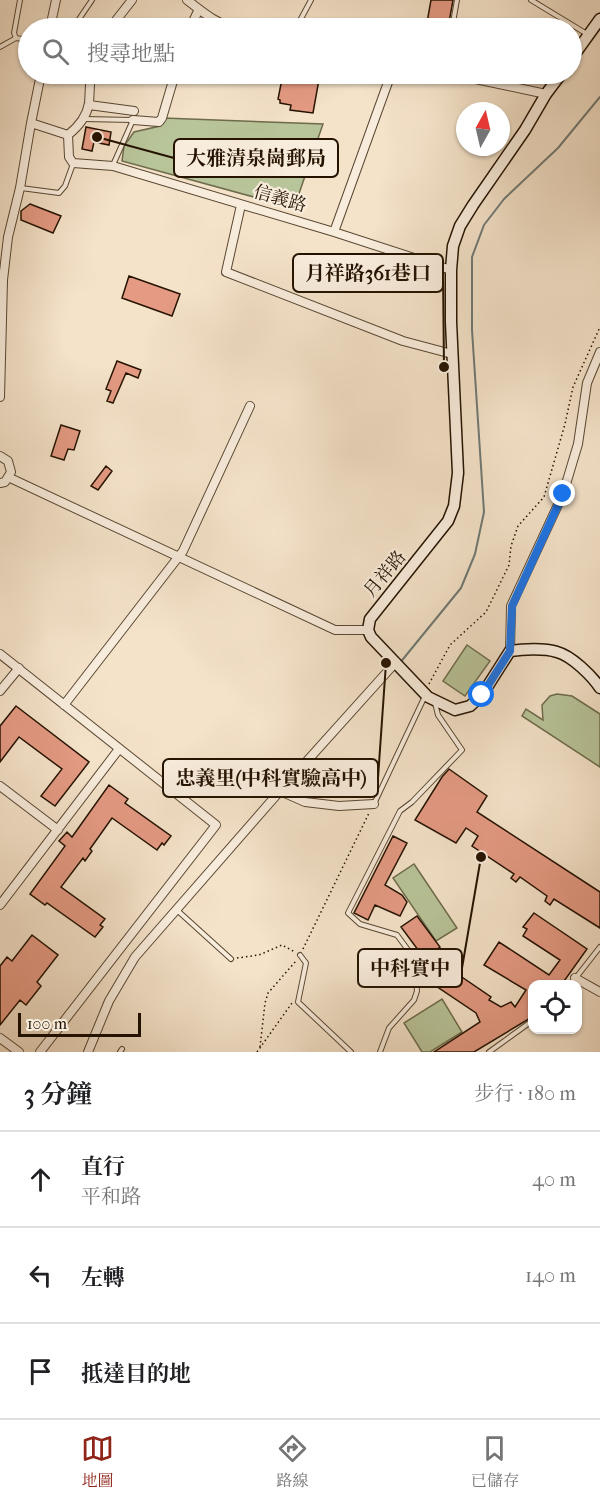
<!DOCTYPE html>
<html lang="zh-TW">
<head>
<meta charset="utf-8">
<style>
	:root { --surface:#fff; --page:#f2f2f2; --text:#202124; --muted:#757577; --line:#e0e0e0; --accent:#8f2418 }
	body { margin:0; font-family:"IM FELL French Canon","Noto Serif TC",serif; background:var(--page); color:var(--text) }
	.controls { position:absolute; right:18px; bottom:18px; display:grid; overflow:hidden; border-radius:12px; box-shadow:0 2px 4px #0004 }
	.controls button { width:54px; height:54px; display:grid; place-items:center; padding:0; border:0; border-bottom:2px solid var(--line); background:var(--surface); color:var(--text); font:30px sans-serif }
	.compass { position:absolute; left:456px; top:102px; width:54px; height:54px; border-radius:50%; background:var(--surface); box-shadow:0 2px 4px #0004; rotate:8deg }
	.scale { position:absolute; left:18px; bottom:15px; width:123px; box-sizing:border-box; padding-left:6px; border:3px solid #251300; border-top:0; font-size:16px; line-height:21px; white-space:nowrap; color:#251300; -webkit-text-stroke:4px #f8ecdc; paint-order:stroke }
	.stop { position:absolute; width:18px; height:18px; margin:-14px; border:4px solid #1a73e8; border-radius:50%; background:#fff }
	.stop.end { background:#1a73e8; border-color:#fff; box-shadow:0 2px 6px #0008 }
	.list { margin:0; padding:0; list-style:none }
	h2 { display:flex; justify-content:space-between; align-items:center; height:78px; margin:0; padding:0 24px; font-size:26px }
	h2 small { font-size:20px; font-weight:400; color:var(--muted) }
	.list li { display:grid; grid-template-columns:39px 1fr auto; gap:18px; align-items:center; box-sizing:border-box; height:96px; padding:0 24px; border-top:2px solid var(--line) }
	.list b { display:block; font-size:22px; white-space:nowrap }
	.list p { margin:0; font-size:20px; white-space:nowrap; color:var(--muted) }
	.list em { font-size:20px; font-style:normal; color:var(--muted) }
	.icon { flex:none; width:33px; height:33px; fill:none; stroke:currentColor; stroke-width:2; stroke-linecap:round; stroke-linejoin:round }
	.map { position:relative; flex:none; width:600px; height:1052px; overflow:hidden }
	.search { position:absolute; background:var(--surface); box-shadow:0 2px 4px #0004; left:18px; right:18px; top:18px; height:66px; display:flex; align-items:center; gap:15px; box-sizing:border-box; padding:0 21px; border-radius:33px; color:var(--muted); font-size:22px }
	.sheet { height:366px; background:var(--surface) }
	nav { display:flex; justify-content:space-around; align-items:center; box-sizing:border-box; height:84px; border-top:2px solid var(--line); background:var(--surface); font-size:16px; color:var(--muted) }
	nav a { display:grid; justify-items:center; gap:3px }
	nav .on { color:var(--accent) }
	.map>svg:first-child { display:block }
</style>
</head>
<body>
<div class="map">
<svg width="600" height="1052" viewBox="0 0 600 1052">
	<rect width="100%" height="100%" fill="#f4e2c9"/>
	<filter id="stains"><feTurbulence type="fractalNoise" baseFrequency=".00333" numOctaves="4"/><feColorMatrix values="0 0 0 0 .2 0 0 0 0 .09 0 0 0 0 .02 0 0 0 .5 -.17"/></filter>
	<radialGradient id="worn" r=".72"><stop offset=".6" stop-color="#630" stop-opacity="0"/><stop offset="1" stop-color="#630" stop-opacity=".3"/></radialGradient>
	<path fill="#b8c499" stroke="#6e6c4c" stroke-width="1.5" d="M163,118L323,124L294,208L122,161L124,146L134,132L160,126Z
		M467,645L490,661L465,696L443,681Z
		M557,694L572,696L600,714V767L522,716L526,709L543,720L542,705L550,696Z
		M414,864L457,928L436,941L393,878Z
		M442,999L462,1032L430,1052H422L404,1023Z"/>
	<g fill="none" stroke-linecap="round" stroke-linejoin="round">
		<path stroke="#6f7874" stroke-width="2" d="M399,664L461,588L475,554L484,512L472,330V257L484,225L504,199L558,148L600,97"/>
	</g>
	<path fill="#e49a83" stroke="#251300" stroke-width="1.5" d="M431,0H453L448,28H426Z
		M283,74H320L313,113L290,110L291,105L280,103V100L278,99Z
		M86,127L111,132L109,145L94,142L92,151L82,149Z
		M30,204L61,216L53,233L21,220V211Z
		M129,276L180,294L172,316L122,298Z
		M117,361L141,370L138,378L126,373L113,403L107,401L111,391L106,389Z
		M61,425L80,431L74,450L68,449L64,460L51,456Z
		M106,466L112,471L98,490L91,486Z
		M16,706L89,762L55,806L41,796L62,769L19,737L0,762V726Z
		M449,769L487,796L477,812L600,892V928L554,899L550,905L545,901L547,896L520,877L516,882L511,878L514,874L472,846L478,836L466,828L456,843L415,820L442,777Z
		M109,785L128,799L125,803L171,836L164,845L162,843L157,850L112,818L90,849L92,851L85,861L83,858L61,887L105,919L100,925L103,927L95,937L47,903L45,905L30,894L65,846L59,841L67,832L72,837Z
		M393,836L407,843L385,885L402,895L407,902L400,916L375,905L368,920L354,913Z
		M534,913L587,949L562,984H532V1017L474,1052H434L480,1022L476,1013L427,980L432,973L446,982L453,971L491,997L489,1000L501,1007L511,1002L515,1007L526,990L484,965L499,942L549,975L560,960L523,936L527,929L523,927Z
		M417,916L440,947L424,958L401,927Z
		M32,935L58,955L37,982L41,986L26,1005L20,1000L0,1025V966L7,957L12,961Z"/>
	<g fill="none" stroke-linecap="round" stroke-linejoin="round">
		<defs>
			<path id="lane" d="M20,0L14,33L16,38L28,40
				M531,0L587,34
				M497,26L509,28
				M73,28L92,0
				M296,28L311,0
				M452,28L457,0
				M0,47L16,38
				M509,85L510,74
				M84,119L133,120L113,165
				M21,188L59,193L65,186L73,164
				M374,804L425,696
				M178,911L231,959
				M300,955L306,963L298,1002L351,1052
				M571,984L600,947
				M120,1052L122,1049
				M380,1052L389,1028L414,1000L417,991L414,958L397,935L360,924L348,913L400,811L412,802L462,750L438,715L435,703
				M489,1052L532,1021"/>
			<path id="street" d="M187,0C203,12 215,23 234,28
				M50,28L56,0
				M110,28L132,0
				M190,28L199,9
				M41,74L31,123L68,135L69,157L73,163L113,166L334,232L451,270
				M452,74L546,94
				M89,105L134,111
				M133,120L159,122L162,118L175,74
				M68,135C78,127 87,116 89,103C90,93 89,83 92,74
				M241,205L226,272L403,341L452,354
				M334,232L391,74
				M0,397L3,280L8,237L20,188L31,123
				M0,456L8,461L11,472L5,482L0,483
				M8,477L335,630H368
				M510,651L511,606L563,494L578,444L587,383L600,352
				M0,654L216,825L40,1052
				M0,691L19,668
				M64,705L183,551L250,406
				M0,786L58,830
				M280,791L305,802L339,806L374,804
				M0,905L119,749
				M575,978L600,992
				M0,1038L19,1052
				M88,1052L109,1001L135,957L280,791L396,662"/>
			<path id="secondary" d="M572,58L600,19
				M561,74L546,94L525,130L473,205L460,226L453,246L451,270V322L458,473L454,506L448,521L370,619L368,630L371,637L428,697L455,710L470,706L482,695L510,651C523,649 545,648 557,652C572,656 592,676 600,688"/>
		</defs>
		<use href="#lane" stroke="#594732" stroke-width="6"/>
		<use href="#street" stroke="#594732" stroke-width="10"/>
		<use href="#secondary" stroke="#251300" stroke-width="13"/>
		<path stroke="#251300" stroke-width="1.5" stroke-dasharray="1.5 3" stroke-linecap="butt" d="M429,684L450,645L486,612L509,565L511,546L518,526L544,497L565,424L573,387L600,327
			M303,949L369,813
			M237,958L259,955L282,945L295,952
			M260,1047L265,1003L268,993L296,961
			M257,1052L292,1003"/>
		<use href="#lane" stroke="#f8ecdc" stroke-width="4"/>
		<use href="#street" stroke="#f8ecdc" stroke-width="8"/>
		<use href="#secondary" stroke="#f8ecdc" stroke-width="10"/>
	</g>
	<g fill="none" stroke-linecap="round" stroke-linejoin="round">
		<path stroke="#1a73e8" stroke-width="8" d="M482,695L510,651L512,606L563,494"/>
	</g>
	<g text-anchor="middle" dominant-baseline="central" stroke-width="4.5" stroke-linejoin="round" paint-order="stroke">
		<g font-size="18" fill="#251300" stroke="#f8ecdc">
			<text transform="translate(280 199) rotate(16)">信義路</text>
			<text transform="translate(385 574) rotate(-50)">月祥路</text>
		</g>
	</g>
	<path fill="none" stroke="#251300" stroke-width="2" d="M97 137L174 158M444 367L443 273M386 663L378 778M481 857L462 968"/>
	<g fill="#251300" stroke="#f8ecdc" stroke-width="2">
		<circle cx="97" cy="137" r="6"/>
		<circle cx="444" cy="367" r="6"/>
		<circle cx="386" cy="663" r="6"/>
		<circle cx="481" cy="857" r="6"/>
	</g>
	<g fill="#f8ecdc" stroke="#251300" stroke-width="2">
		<rect x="174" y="139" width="164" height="38" rx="6"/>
		<rect x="293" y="254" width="150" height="38" rx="6"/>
		<rect x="163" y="759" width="215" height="38" rx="6"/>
		<rect x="358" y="949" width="104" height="38" rx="6"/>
	</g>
	<g font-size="20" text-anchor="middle" font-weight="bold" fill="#251300">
		<text x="256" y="165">大雅清泉崗郵局</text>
		<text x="368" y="280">月祥路361巷口</text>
		<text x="271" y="785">忠義里(中科實驗高中)</text>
		<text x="410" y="975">中科實中</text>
	</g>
	<rect width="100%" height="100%" filter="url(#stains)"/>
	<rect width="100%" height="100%" fill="url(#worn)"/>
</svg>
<div class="controls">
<button><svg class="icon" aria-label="locate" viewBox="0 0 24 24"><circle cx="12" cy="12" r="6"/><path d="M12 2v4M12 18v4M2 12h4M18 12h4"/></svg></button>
</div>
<svg class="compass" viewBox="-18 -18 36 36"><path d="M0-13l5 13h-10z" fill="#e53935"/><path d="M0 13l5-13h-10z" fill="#757577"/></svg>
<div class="scale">100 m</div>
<div class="stop" style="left:482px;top:695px"></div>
<div class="stop end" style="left:563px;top:494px"></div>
<div class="search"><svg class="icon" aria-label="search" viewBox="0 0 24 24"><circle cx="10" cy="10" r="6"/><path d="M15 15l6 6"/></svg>搜尋地點</div>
</div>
<section class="sheet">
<h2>3 分鐘<small>步行 · 180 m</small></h2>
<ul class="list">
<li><svg class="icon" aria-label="ahead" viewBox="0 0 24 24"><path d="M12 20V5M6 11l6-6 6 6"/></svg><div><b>直行</b><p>平和路</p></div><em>40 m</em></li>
<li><svg class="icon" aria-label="left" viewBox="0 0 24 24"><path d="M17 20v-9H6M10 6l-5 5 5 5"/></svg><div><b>左轉</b></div><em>140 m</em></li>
<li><svg class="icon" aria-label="arrive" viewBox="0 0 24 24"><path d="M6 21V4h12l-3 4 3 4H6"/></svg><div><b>抵達目的地</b></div></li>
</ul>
</section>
<nav>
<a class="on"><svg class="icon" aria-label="map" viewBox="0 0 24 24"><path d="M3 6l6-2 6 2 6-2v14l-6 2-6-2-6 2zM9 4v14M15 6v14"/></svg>地圖</a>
<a><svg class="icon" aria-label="directions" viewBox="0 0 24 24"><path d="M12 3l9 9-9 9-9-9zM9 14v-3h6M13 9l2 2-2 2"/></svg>路線</a>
<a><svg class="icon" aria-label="saved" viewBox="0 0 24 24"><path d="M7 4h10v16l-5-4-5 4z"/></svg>已儲存</a>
</nav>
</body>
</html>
